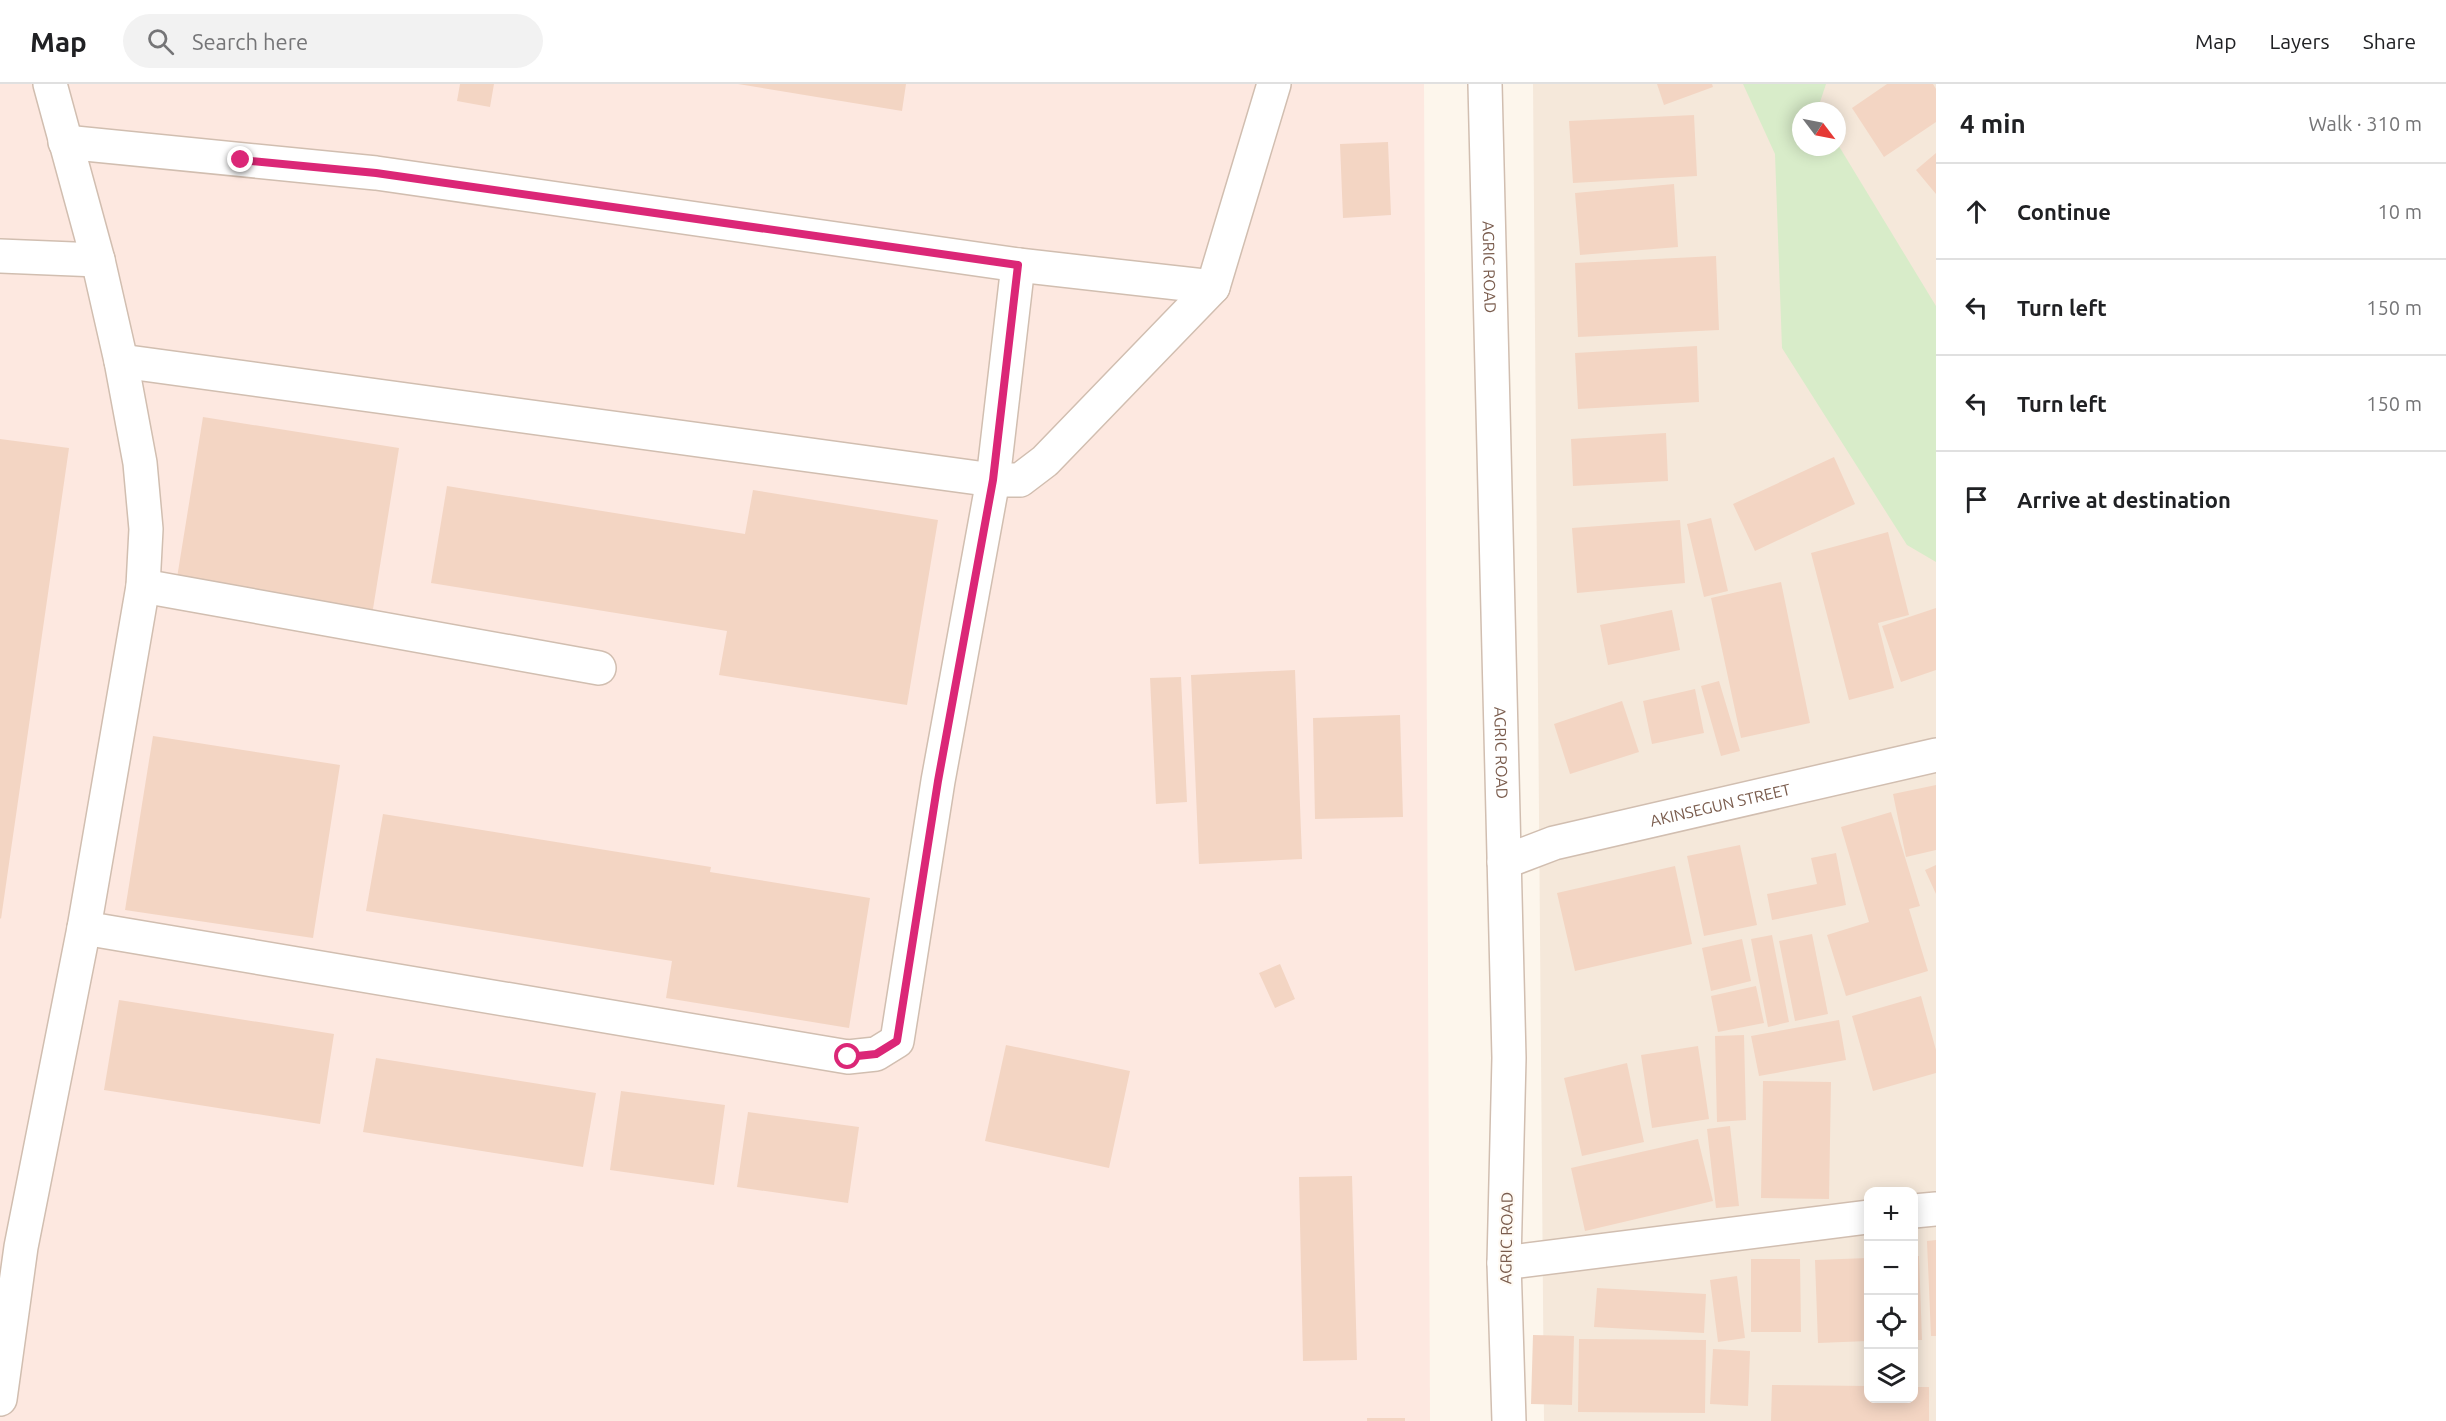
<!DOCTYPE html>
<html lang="en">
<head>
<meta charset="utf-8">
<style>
	:root { --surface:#fff; --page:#f2f2f2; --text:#202124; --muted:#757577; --line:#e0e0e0 }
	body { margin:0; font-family:Ubuntu,sans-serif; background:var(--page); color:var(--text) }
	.controls { position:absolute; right:18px; bottom:18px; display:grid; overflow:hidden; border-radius:12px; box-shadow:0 3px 15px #0003 }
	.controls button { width:54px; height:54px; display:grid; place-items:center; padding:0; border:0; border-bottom:2px solid var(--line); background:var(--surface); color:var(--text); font:30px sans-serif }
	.compass { position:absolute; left:1792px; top:18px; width:54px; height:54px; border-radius:50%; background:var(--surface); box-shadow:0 3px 15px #0003; rotate:122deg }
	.stop { position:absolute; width:18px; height:18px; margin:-14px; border:4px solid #db2777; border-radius:50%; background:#fff }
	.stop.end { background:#db2777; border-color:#fff; box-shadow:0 2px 6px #0008 }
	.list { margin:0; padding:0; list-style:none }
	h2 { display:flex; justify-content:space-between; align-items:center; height:78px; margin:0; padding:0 24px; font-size:26px }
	h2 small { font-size:20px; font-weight:400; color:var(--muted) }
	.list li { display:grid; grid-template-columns:39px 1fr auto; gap:18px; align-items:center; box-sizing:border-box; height:96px; padding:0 24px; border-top:2px solid var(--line) }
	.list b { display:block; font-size:22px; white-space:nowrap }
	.list em { font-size:20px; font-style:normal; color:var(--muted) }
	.icon { flex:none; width:33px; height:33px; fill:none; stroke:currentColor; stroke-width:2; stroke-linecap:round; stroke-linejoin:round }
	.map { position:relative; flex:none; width:1936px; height:1337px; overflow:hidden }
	header { display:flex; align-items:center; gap:36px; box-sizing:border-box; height:84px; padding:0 30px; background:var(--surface); border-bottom:2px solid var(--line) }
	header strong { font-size:28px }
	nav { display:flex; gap:33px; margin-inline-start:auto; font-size:21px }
	.search { width:420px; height:54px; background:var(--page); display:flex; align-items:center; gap:15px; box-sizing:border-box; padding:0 21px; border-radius:33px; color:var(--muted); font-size:22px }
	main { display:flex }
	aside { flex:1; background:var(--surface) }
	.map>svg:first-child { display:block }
</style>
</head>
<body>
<header>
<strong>Map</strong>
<div class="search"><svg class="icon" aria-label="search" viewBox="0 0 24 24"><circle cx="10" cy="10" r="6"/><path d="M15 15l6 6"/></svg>Search here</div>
<nav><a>Map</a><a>Layers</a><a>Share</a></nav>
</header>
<main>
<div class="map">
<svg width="1936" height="1337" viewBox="0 0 1936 1337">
	<rect width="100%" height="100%" fill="#fdf6ec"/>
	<path fill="#f5e8da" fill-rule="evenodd" d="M1533,0H1936V1337H1544ZM1801,27H1837V63H1801ZM1868,1108H1914V1314H1868Z"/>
	<path fill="#fde8e0" d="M0,0H1424L1430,1337H0Z"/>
	<path fill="#d8ecc9" d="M1743,0H1826L1817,27H1801V63H1837V59L1936,222V478L1907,461L1782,264L1775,70Z"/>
	<path fill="#f3d5c3" d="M460,0H494L490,23L457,17Z
		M738,0H906L902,27Z
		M1657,0H1712L1713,3L1664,21Z
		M1887,0H1933L1936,5V38L1884,73L1852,24Z
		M1694,31L1697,92L1573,99L1569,37Z
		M1388,58L1391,131L1343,134L1340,60Z
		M1936,69V110L1916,86Z
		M1674,100L1678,163L1580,171L1575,109Z
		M1716,172L1719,246L1578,253L1575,179Z
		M1697,262L1699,318L1578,325L1575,269Z
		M203,333L399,364L372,531L176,500Z
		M1666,349L1668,397L1573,402L1571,355Z
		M0,355L69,364L1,835L0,834Z
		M1834,373L1855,420L1755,467L1733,420Z
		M447,402L745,450L753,406L938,436L907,621L719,591L727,547L431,499Z
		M1711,434L1728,507L1704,513L1687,440Z
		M1680,436L1685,499L1577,509L1572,444Z
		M1888,448L1909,531L1878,539L1894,604L1849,616L1811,469Z
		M1781,498L1810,639L1741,654L1711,514Z
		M1936,524V586L1901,598L1882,542Z
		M1672,526L1680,566L1608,581L1600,541Z
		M1295,586L1302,775L1199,780L1191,591Z
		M1181,593L1187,718L1156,720L1150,594Z
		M1719,597L1740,667L1721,672L1701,602Z
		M1695,605L1704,649L1652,660L1643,617Z
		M1622,617L1639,668L1570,690L1554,640Z
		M1400,631L1403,733L1315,735L1313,634Z
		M153,652L340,681L313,854L125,826Z
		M1936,701V766L1906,773L1893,710Z
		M1891,728L1920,822L1909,825L1928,887L1846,912L1827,851L1869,838L1841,743Z
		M383,730L711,783L710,788L870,814L849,944L666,914L672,877L366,827Z
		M1740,761L1757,841L1704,852L1687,772Z
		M1836,769L1846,821L1772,836L1767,810L1817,800L1811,774Z
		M1936,781V810L1925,786Z
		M1675,782L1692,860L1575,887L1557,809Z
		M1812,850L1828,930L1795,937L1779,857Z
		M1772,851L1789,938L1768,943L1751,855Z
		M1742,855L1751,897L1711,907L1702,864Z
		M1280,880L1295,915L1275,924L1259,889Z
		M1756,902L1764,939L1718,948L1711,912Z
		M1921,912L1936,966V989L1873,1007L1852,932Z
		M119,916L334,950L320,1040L104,1006Z
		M1839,936L1846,976L1759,992L1751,952Z
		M1744,951L1746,1036L1717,1038L1715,952Z
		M1006,961L1130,987L1109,1084L985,1057Z
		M1698,962L1709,1035L1652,1044L1641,971Z
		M376,974L596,1009L583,1083L363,1048Z
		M1627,979L1644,1058L1582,1072L1564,994Z
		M1763,997L1831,998L1829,1115L1761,1114Z
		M621,1007L725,1021L714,1101L610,1086Z
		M748,1028L859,1043L848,1119L737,1103Z
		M1730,1042L1739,1122L1716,1124L1707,1045Z
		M1698,1055L1713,1117L1585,1147L1571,1084Z
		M1352,1092L1357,1276L1303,1277L1299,1093Z
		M1936,1156V1252H1931L1927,1157Z
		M1914,1172H1919L1922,1256H1914Z
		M1868,1174V1257L1818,1259L1815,1176Z
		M1751,1175H1800L1801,1248H1751Z
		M1737,1192L1745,1254L1718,1258L1710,1196Z
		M1597,1204L1706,1210L1704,1249L1594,1243Z
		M1533,1251L1574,1252L1572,1321L1531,1320Z
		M1579,1255L1706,1256L1705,1329L1578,1328Z
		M1713,1265L1750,1267L1748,1322L1710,1320Z
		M1772,1301L1868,1302V1314H1914V1303H1929V1337H1771Z
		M1367,1334H1405V1337H1367Z"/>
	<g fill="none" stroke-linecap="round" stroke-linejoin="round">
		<defs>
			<g id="minor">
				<path id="s1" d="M1485,0L1509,974L1504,1179L1509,1337"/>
				<path d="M65,58L376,89L1018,181L1213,203L1274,0"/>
				<path d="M0,172L98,176"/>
				<path d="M121,277L993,396H1020L1045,377L1213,203"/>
				<path d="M143,502L599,584"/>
				<path id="s2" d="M1504,778L1554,759L1936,671"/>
				<path d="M84,844L848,973L876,970L897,957L938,697L993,396L1018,181"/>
				<path d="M1914,1127L1936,1125"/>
				<path d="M1504,1179L1868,1133"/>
				<path d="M0,1315L21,1163L84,844L143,502L146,445L140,379L121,277L98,176L50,0"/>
			</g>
		</defs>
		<use href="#minor" stroke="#d1beb0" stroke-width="36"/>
		<use href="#minor" stroke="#fff" stroke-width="33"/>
	</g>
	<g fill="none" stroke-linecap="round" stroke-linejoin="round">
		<path stroke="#db2777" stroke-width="8" d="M241,76L376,89L1018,181L993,396L938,697L897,957L876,970L848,973"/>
	</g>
	<g text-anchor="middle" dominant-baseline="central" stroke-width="4.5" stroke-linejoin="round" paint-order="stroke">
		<g font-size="16" fill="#7a5c4d" stroke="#fffaf3">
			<text stroke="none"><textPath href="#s1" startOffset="183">AGRIC ROAD</textPath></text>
			<text stroke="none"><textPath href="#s1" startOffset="669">AGRIC ROAD</textPath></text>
			<text stroke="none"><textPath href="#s2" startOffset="224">AKINSEGUN STREET</textPath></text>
			<text transform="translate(1506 1154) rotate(-89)">AGRIC ROAD</text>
		</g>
	</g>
</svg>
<div class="controls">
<button>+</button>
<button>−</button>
<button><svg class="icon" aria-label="locate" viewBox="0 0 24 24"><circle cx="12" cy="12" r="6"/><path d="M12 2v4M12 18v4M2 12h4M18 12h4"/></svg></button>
<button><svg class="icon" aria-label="layers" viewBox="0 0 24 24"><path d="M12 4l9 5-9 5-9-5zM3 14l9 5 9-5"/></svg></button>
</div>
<svg class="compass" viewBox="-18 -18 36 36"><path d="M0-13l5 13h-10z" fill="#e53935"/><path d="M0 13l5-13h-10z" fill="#757577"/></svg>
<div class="stop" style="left:848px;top:973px"></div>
<div class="stop end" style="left:241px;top:76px"></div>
</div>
<aside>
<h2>4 min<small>Walk · 310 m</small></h2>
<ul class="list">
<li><svg class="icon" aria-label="ahead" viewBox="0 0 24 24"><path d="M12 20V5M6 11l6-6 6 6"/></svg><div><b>Continue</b></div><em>10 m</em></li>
<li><svg class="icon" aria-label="left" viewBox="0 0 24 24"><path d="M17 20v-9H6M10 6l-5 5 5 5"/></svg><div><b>Turn left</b></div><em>150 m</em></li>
<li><svg class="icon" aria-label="left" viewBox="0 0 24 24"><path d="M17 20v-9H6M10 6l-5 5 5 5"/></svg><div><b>Turn left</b></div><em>150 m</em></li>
<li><svg class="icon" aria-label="arrive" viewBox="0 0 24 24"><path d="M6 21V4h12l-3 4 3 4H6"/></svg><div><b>Arrive at destination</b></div></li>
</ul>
</aside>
</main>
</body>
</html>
